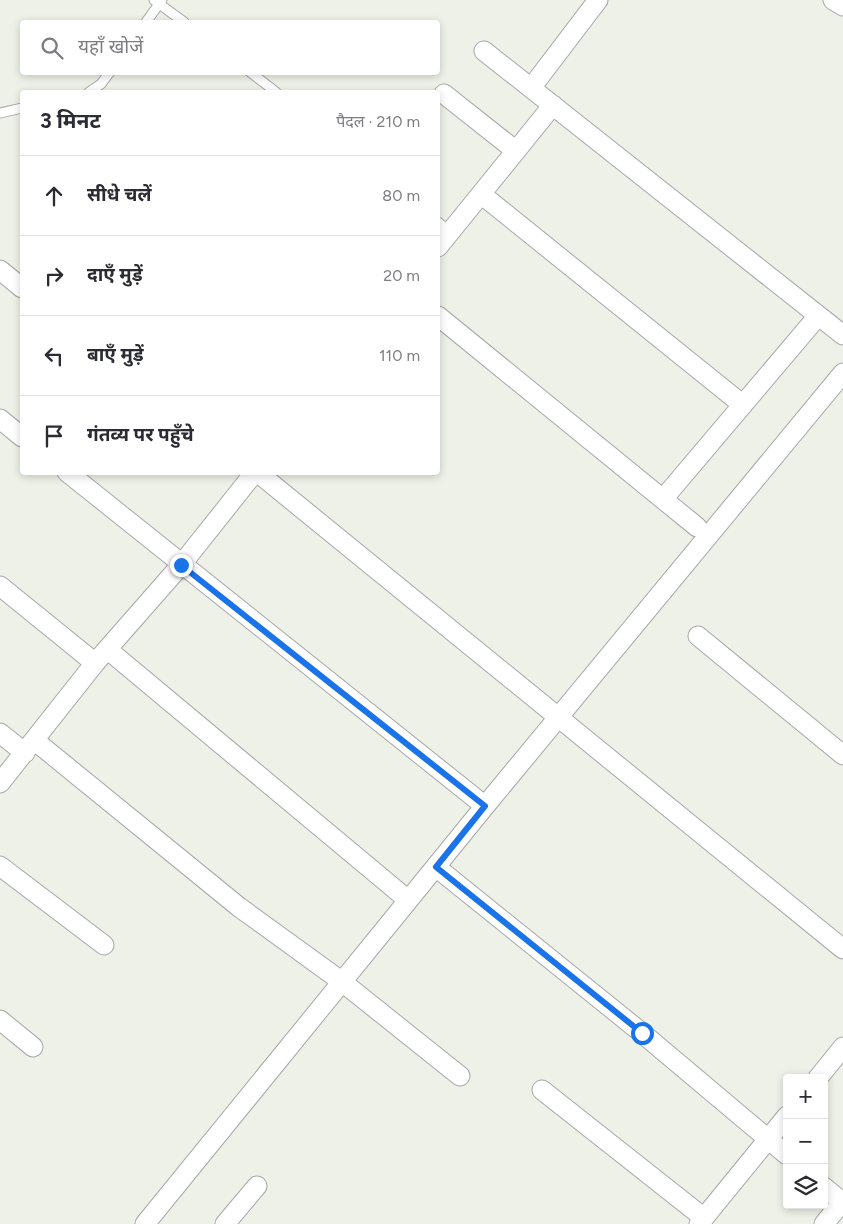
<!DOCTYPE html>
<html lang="hi">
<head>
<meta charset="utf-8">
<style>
	:root { --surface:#fff; --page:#f7f7f7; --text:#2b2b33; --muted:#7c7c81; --line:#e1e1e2 }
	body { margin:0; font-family:Figtree,"Noto Sans Devanagari",sans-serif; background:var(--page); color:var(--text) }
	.controls { position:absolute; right:15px; bottom:15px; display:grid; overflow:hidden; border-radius:5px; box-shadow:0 2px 8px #0003 }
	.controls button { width:45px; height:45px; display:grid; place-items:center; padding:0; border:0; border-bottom:1px solid var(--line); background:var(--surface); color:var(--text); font:25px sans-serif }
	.stop { position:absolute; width:15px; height:15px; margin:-11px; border:4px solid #1a73e8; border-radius:50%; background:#fff }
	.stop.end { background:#1a73e8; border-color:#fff; box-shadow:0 1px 5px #0008 }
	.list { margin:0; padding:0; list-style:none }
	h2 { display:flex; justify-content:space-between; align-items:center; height:65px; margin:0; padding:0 20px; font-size:21px }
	h2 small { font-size:16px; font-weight:400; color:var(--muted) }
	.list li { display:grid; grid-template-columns:32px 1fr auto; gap:15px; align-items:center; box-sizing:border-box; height:80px; padding:0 20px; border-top:1px solid var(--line) }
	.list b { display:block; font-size:19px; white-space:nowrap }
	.list em { font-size:16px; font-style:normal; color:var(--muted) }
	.icon { flex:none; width:28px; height:28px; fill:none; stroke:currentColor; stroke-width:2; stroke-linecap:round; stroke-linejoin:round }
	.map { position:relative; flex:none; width:843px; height:1224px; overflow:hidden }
	.search { position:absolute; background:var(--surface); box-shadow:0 2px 8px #0003; left:20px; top:20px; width:420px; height:55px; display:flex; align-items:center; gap:12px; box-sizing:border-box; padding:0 18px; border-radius:5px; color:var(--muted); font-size:19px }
	.panel { position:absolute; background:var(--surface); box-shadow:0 2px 8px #0003; left:20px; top:90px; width:420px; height:385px; border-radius:5px }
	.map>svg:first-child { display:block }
</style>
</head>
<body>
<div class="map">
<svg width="843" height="1224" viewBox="0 0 843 1224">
	<rect width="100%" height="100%" fill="#edf1e7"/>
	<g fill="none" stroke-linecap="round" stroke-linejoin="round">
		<defs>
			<path id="service" d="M154,0L184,22
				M146,22L162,0
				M250,72L276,92
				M89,92L101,84L110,72
				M0,113L22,108
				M438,222L450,232"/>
			<path id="minor" d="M833,0L843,6
				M484,51L843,335
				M531,88L598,0
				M444,94L516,151
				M481,194L743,405
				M438,247L553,105
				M0,270L22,288
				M438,316L697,527
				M0,419L22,437
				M67,472L485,806
				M257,472L843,949
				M663,499L818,316
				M0,586L95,663
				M698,636L843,755
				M107,649L408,900
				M0,733L25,753
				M34,740L239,907L341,981L460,1076
				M0,783L95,663L181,565L255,472
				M0,866L104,945
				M436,867L642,1033L787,1155
				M0,1020L33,1047
				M818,1078L843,1047
				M542,1090L704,1218
				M824,1187L843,1203
				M145,1224L485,806L843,373
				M225,1224L257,1186
				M699,1224L787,1116
				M824,1224L842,1202"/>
		</defs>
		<use href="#service" stroke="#a7a7a7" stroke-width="11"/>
		<use href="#minor" stroke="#a7a7a7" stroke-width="21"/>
		<use href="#service" stroke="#fff" stroke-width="9"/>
		<use href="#minor" stroke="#fff" stroke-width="19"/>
	</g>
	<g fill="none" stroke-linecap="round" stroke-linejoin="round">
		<path stroke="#1a73e8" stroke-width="6" d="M181,565L485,806L436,867L642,1033"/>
	</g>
</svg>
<div class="controls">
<button>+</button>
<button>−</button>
<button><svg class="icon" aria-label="layers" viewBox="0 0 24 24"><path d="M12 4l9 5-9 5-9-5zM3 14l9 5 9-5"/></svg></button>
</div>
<div class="stop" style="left:642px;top:1033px"></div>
<div class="stop end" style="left:181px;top:565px"></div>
<div class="search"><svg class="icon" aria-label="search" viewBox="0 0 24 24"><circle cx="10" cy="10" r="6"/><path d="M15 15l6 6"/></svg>यहाँ खोजें</div>
<section class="panel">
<h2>3 मिनट<small>पैदल · 210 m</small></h2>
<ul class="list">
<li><svg class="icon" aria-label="ahead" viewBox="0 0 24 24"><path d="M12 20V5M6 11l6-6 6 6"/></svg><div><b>सीधे चलें</b></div><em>80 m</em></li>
<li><svg class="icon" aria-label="right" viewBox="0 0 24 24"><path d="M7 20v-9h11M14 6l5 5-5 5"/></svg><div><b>दाएँ मुड़ें</b></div><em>20 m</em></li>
<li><svg class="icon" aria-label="left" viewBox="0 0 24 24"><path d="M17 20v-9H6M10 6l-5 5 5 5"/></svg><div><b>बाएँ मुड़ें</b></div><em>110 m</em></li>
<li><svg class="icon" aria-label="arrive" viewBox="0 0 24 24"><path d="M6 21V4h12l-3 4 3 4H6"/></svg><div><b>गंतव्य पर पहुँचे</b></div></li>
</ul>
</section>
</div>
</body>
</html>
